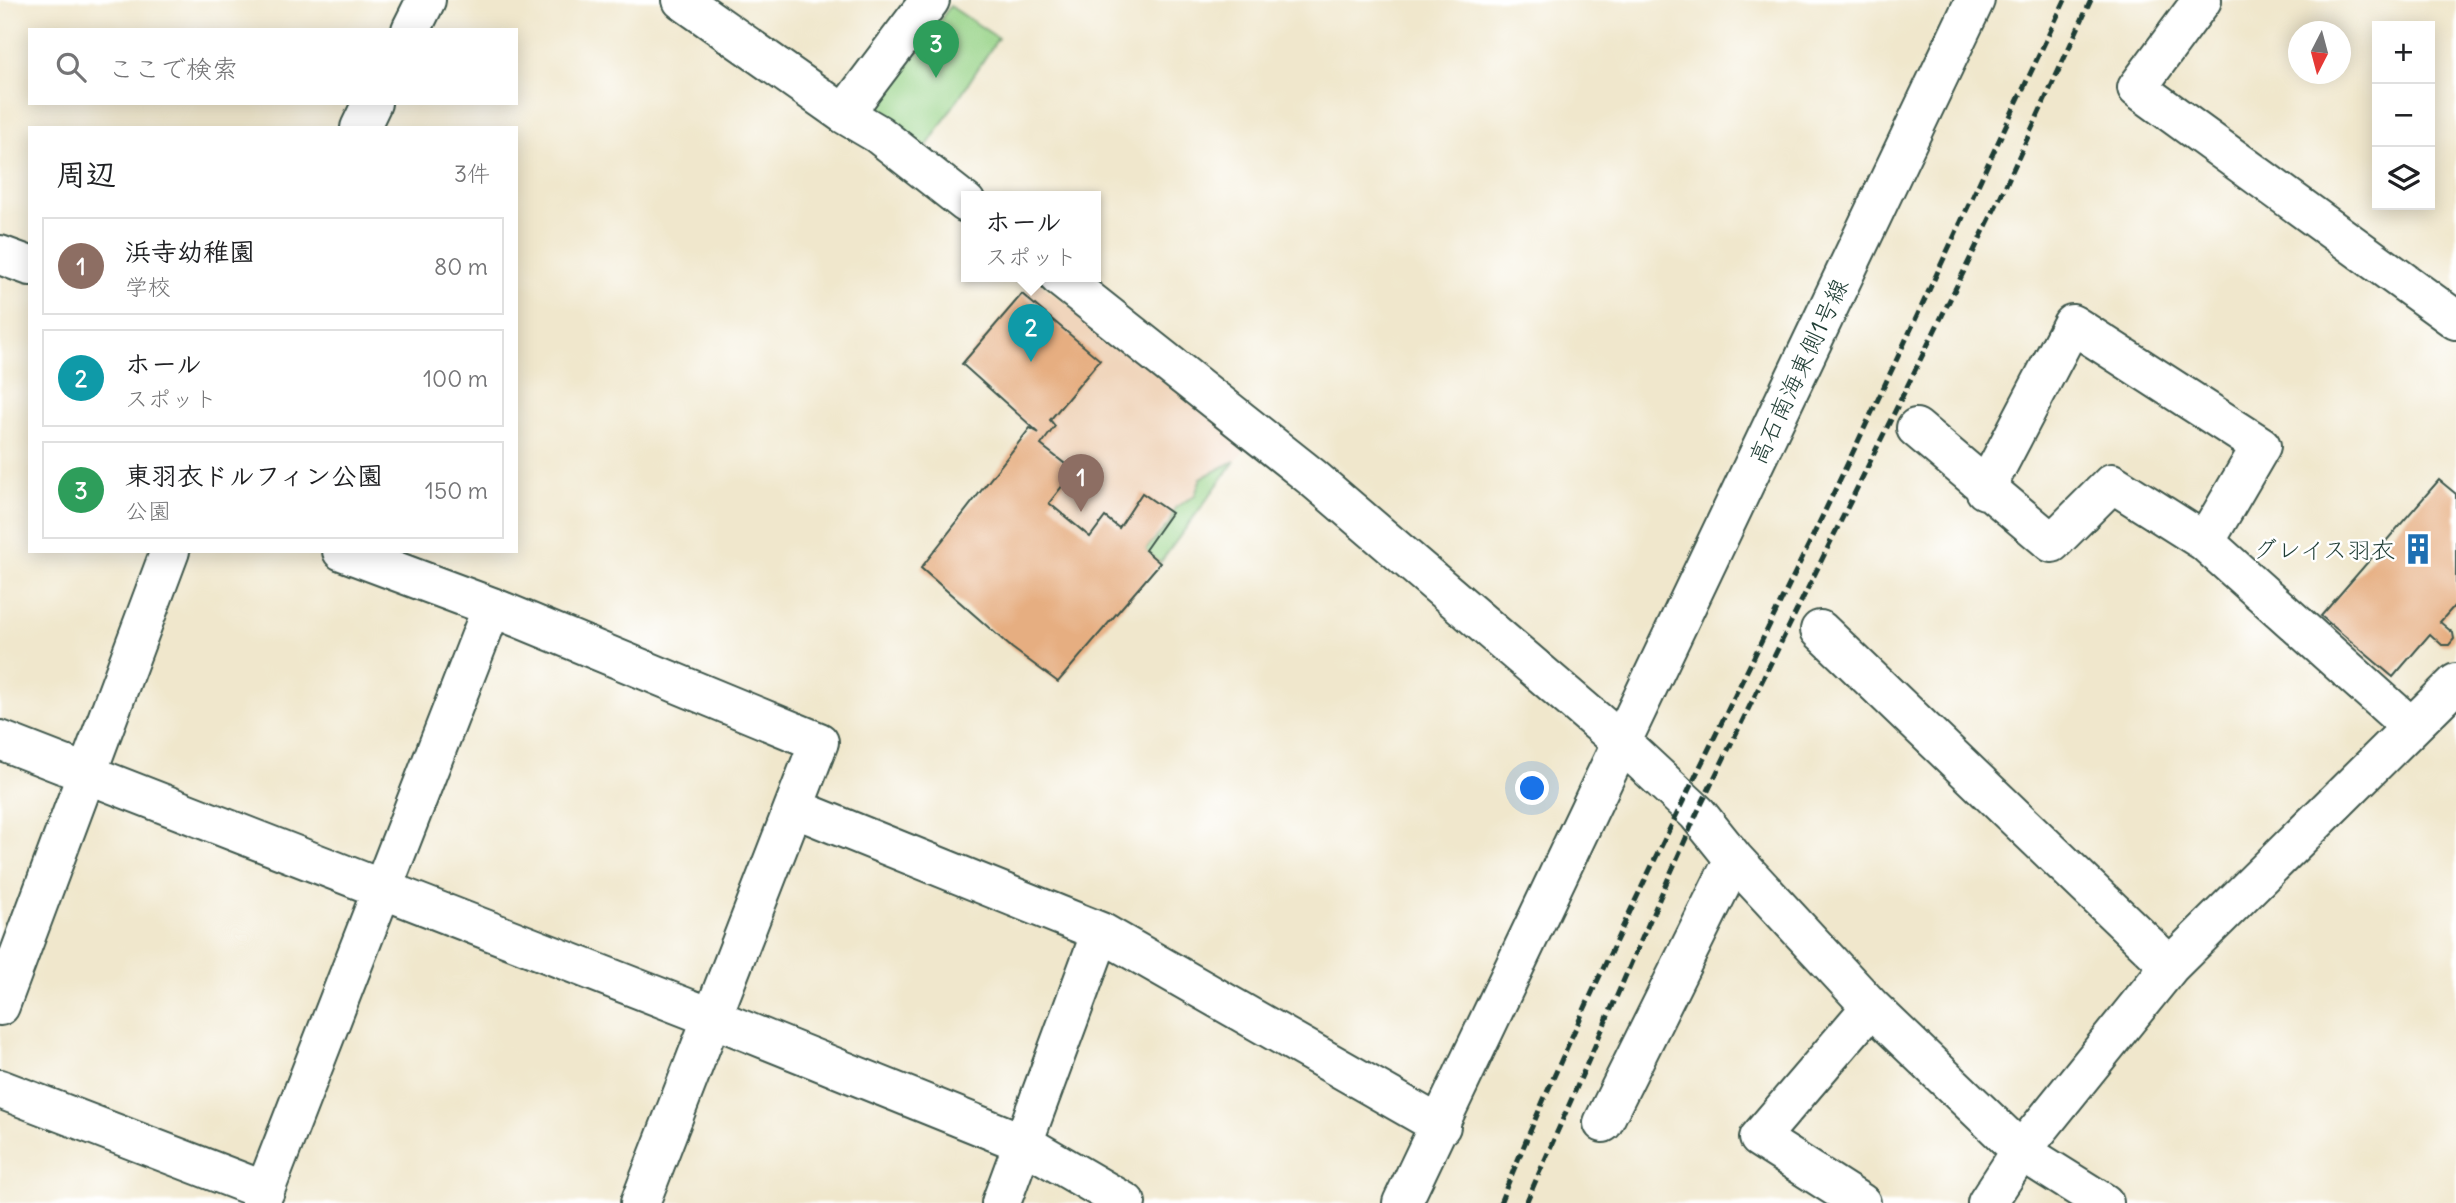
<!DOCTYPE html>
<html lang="ja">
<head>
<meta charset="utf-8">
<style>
	:root { --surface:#fff; --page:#f6f6f6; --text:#202124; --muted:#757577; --line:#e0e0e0; --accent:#1f6fb2 }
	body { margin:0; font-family:Delius,"Klee One",sans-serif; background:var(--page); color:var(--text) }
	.controls { position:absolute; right:21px; top:21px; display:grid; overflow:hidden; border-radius:0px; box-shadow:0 4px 18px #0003 }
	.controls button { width:63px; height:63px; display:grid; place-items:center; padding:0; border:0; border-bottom:2px solid var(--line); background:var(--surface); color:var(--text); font:35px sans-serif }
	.compass { position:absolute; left:2288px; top:21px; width:63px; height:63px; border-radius:50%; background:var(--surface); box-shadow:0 4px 18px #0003; rotate:186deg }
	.you { position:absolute; left:1533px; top:789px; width:24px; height:24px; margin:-18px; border:5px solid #fff; border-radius:50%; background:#1a73e8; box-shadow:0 0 0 10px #1a73e833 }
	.badge { display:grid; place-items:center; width:46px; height:46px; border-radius:50%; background:var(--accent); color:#fff; font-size:23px; font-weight:700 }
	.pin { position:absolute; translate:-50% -58px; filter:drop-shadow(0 2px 4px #0008) }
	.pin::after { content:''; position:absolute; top:37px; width:24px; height:21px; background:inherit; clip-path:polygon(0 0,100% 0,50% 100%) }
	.popup { position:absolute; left:961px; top:191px; width:140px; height:91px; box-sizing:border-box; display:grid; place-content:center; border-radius:0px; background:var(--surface); filter:drop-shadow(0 2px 5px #0005); font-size:23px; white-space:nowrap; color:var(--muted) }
	.popup b { font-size:26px; color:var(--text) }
	.popup::after { content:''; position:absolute; left:50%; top:100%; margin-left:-14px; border:14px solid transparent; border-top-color:var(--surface) }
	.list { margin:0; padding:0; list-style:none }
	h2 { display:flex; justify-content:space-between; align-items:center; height:91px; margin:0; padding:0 28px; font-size:30px }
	h2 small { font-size:23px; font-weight:400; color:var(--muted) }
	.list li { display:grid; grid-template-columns:46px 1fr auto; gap:21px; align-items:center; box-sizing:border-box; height:98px; margin:0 14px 14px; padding:0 14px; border:2px solid var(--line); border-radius:0px }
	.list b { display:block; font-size:26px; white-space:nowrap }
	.list p { margin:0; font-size:23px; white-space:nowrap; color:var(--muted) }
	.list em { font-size:23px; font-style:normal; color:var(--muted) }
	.icon { flex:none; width:38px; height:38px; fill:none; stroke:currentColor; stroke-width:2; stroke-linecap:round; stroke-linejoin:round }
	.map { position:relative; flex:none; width:2456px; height:1203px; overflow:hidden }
	.search { position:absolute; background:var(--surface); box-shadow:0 4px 18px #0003; left:28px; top:28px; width:490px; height:77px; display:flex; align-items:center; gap:18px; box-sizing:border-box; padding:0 24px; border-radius:0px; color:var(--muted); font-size:26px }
	.panel { position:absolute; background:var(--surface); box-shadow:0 4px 18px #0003; left:28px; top:126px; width:490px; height:427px; border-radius:0px }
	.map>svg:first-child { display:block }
</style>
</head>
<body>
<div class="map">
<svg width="2456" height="1203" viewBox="0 0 2456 1203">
	<rect width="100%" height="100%" fill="#fff"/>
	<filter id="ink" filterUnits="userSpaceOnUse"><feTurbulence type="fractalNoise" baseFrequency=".0143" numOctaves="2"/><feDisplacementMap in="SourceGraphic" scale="14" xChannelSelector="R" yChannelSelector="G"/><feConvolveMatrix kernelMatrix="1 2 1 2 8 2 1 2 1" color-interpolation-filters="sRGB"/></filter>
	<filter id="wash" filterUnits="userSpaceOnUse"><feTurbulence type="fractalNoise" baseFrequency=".00686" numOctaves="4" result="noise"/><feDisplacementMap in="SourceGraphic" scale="28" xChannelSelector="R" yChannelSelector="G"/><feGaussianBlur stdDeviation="1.57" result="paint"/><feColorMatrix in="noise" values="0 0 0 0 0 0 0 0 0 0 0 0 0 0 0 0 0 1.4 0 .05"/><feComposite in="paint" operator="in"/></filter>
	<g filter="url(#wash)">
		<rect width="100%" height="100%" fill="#f0e7cc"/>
		<path fill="#f0d5bc" d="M1038,282L1248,445L1160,563L1058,682L1012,648L1030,429L962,364L1022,294Z"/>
		<path fill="#97d387" stroke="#5b885e" stroke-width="2" d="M950,6L998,38L923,152L872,118Z
			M1235,461L1160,563L1145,550L1169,524L1175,508L1195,495L1201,478Z"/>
		<g id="blocks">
			<path fill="#e6ae81" d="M1022,294L1100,360L1050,420L1055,426L1041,445L1074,471L1049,503L1090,537L1105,517L1119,528L1142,493L1171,513L1145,550L1160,563L1058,682L1012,648L921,568L1030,428L1039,433L962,364Z
				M2439,480L2456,494V604L2440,622L2453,633L2454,639L2449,645H2442L2430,634L2393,677L2321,616Z"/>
		</g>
	</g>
	<g filter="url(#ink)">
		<use href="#blocks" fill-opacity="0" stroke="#3e564b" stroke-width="2"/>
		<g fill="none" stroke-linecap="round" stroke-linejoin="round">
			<defs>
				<path id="street" d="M682,0L844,114L878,134L966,203
					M2202,0L2137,88L2456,320
					M411,30L426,0
					M844,114L930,0
					M360,128L372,103
					M0,255L30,266
					M1058,276L1313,478L1621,742L1697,813L1734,859L1871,1007L2021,1151L2104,1203
					M1916,428L2052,543L2112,483L2205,542L2410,726
					M1985,490L2072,324L2261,446L2205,542
					M342,551L492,607L819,742L640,1203
					M1820,630L2170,966
					M0,740L713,1018L1023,1143L1126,1203
					M794,808L1101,932L1441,1126
					M0,1006L170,551
					M0,1089L265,1191
					M1603,1123L1734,859
					M260,1203L492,607
					M1001,1203L1101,932
					M1402,1203L1975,0
					M1861,1203L1759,1138L1871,1007
					M1987,1203L2021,1151L2170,966L2456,683"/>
			</defs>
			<use href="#street" stroke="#3e564b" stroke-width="42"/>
			<use href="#street" stroke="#fff" stroke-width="38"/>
			<path stroke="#1f3d34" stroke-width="5" stroke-dasharray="10 5" stroke-linecap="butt" d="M1500,1203C1592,978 1703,763 1809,544C1896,364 1979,181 2065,0
				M1526,1203L1697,813L1998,202L2091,0"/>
		</g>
	</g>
	<defs>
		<symbol id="building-bare" viewBox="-9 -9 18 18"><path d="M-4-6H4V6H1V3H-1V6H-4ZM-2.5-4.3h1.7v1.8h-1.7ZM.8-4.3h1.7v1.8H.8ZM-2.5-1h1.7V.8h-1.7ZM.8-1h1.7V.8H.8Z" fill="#1f6fb2" stroke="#fff" stroke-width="2.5" paint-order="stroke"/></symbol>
	</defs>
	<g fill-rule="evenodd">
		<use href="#building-bare" x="2396" y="527" width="44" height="44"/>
	</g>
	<g text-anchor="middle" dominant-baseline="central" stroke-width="5" stroke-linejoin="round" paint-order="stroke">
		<g font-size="24" fill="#1f3d34" stroke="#fff">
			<text transform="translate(1798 371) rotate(-65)">高石南海東側1号線</text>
		</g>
		<g font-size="24" fill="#1f3d34" stroke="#fff" text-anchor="end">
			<text x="2395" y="549">グレイス羽衣</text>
		</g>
	</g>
</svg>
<div class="controls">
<button>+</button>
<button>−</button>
<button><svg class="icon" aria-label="layers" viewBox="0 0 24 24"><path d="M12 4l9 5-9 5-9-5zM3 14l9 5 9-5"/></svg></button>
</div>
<svg class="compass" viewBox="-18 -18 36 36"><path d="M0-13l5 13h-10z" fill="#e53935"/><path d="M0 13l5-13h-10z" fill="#757577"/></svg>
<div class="you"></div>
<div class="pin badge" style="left:1081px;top:512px;background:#8d6e63">1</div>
<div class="pin badge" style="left:1031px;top:362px;background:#0f9aa8">2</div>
<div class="popup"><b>ホール</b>スポット</div>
<div class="pin badge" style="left:936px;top:78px;background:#2e9e5b">3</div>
<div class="search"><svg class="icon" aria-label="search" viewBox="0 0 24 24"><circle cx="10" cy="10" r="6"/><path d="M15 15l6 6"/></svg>ここで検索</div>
<section class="panel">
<h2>周辺<small>3件</small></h2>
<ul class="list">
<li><span class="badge" style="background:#8d6e63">1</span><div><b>浜寺幼稚園</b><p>学校</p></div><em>80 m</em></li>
<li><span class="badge" style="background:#0f9aa8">2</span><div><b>ホール</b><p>スポット</p></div><em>100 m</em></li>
<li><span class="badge" style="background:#2e9e5b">3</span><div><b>東羽衣ドルフィン公園</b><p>公園</p></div><em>150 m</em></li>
</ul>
</section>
</div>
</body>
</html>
